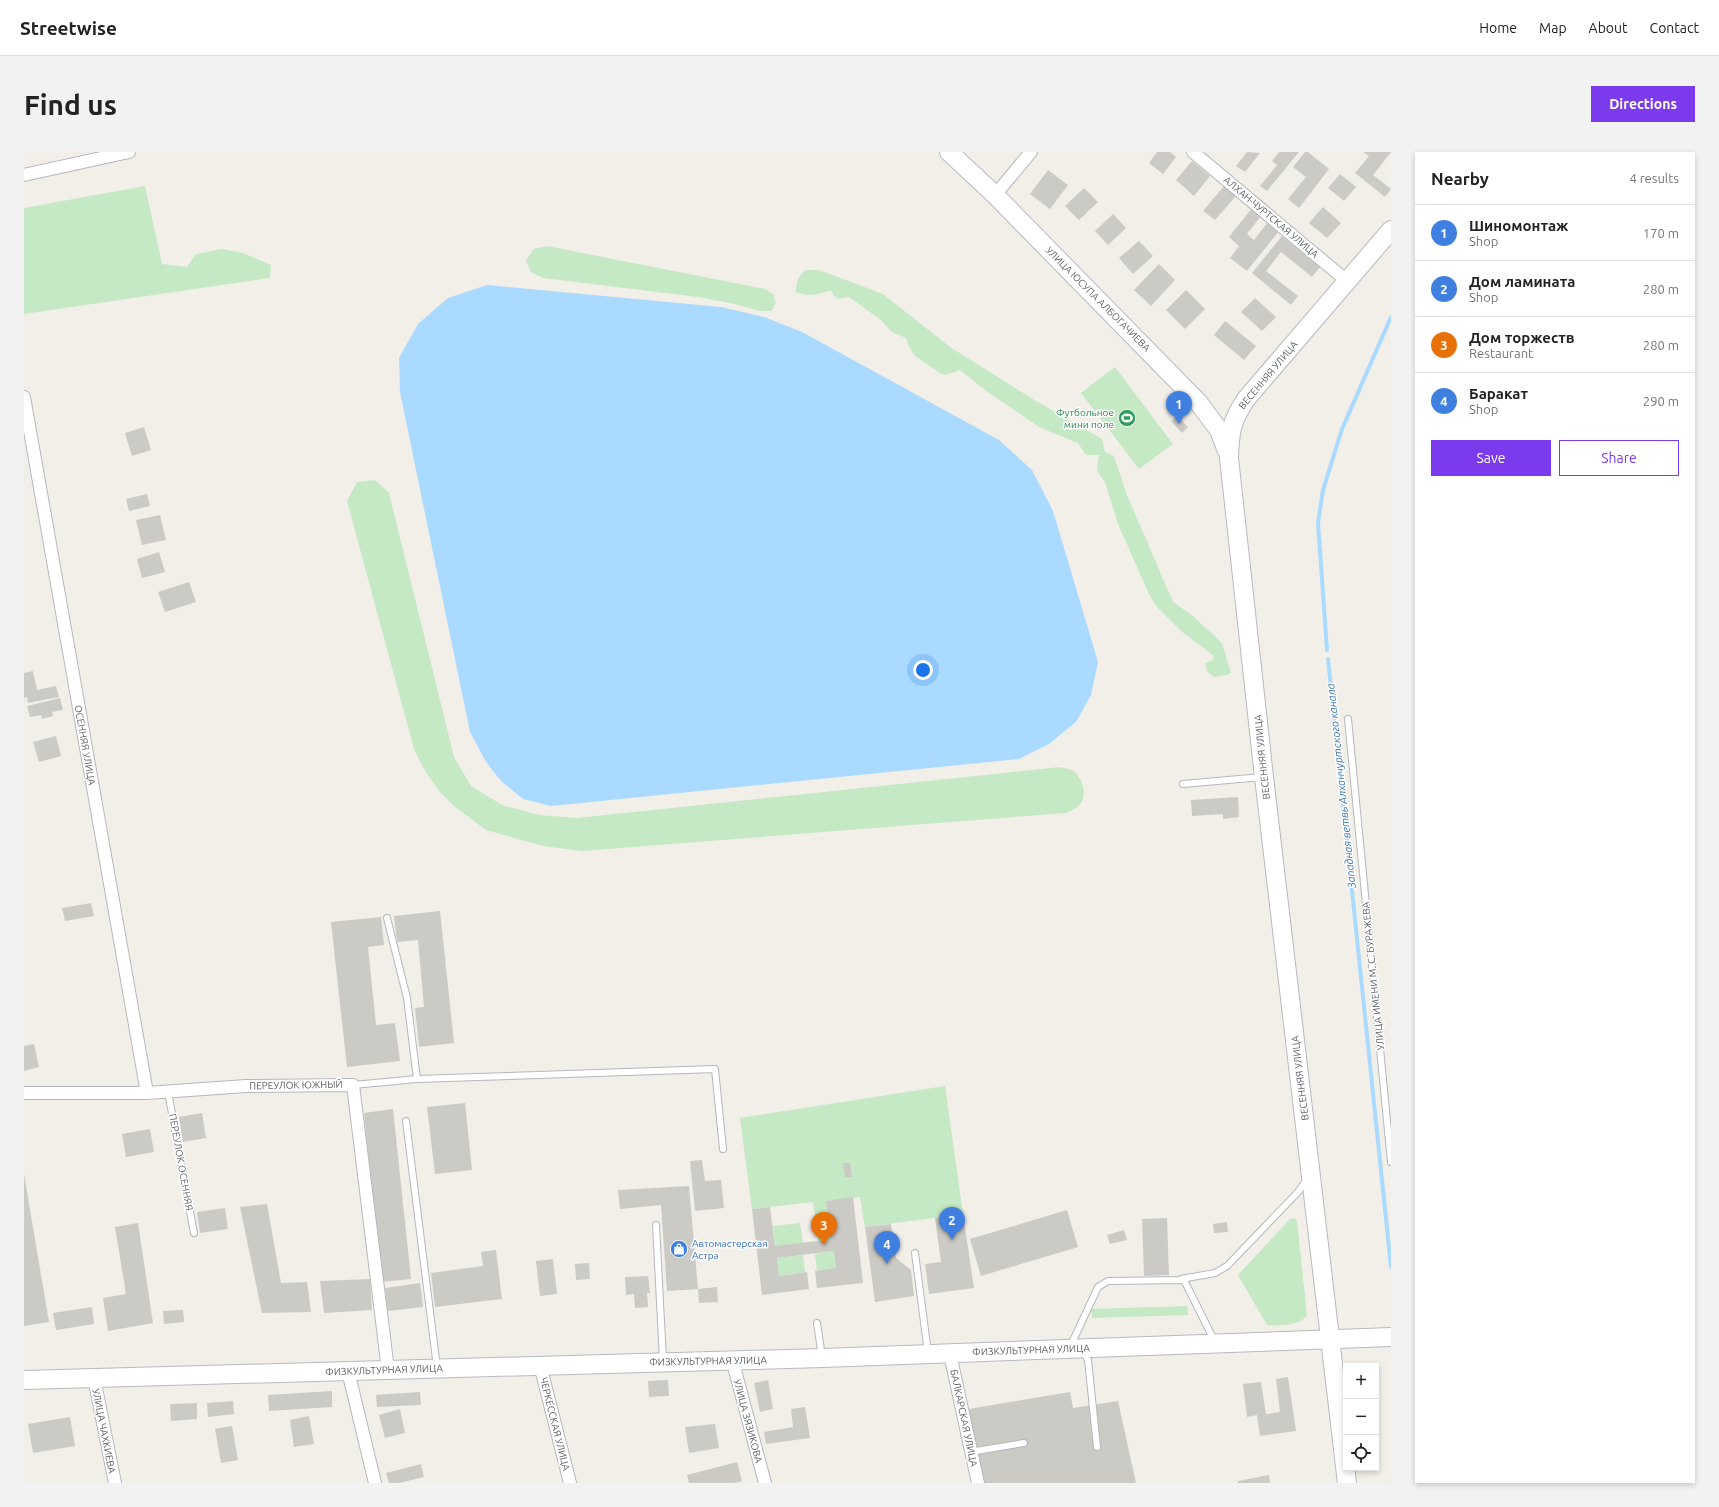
<!DOCTYPE html>
<html lang="en">
<head>
<meta charset="utf-8">
<style>
	:root { --surface:#fff; --page:#f2f2f2; --text:#222; --muted:#767676; --line:#e0e0e0; --accent:#7c3aed }
	body { margin:0; font-family:Ubuntu,sans-serif; background:var(--page); color:var(--text) }
	.controls { position:absolute; right:12px; bottom:12px; display:grid; overflow:hidden; border-radius:0px; box-shadow:0 2px 6px #0003 }
	.controls button { width:36px; height:36px; display:grid; place-items:center; padding:0; border:0; border-bottom:1px solid var(--line); background:var(--surface); color:var(--text); font:20px sans-serif }
	.you { position:absolute; left:899px; top:518px; width:14px; height:14px; margin:-10px; border:3px solid #fff; border-radius:50%; background:#1a73e8; box-shadow:0 0 0 6px #1a73e833 }
	.badge { display:grid; place-items:center; width:26px; height:26px; border-radius:50%; background:var(--accent); color:#fff; font-size:13px; font-weight:700 }
	.pin { position:absolute; translate:-50% -33px; filter:drop-shadow(0 1px 2px #0008) }
	.pin::after { content:''; position:absolute; top:21px; width:14px; height:12px; background:inherit; clip-path:polygon(0 0,100% 0,50% 100%) }
	.list { margin:0; padding:0; list-style:none }
	h2 { display:flex; justify-content:space-between; align-items:center; height:52px; margin:0; padding:0 16px; font-size:17px }
	h2 small { font-size:13px; font-weight:400; color:var(--muted) }
	.list li { display:grid; grid-template-columns:26px 1fr auto; gap:12px; align-items:center; box-sizing:border-box; height:56px; padding:0 16px; border-top:1px solid var(--line) }
	.list b { display:block; font-size:15px; white-space:nowrap }
	.list p { margin:0; font-size:13px; white-space:nowrap; color:var(--muted) }
	.list em { font-size:13px; font-style:normal; color:var(--muted) }
	.actions { display:flex; gap:8px; padding:12px 16px }
	.actions a { flex:1; padding:9px 0; border:1px solid var(--accent); border-radius:0px; text-align:center; font-size:14px; color:var(--accent) }
	.actions .main { background:var(--accent); color:#fff }
	.icon { flex:none; width:22px; height:22px; fill:none; stroke:currentColor; stroke-width:2; stroke-linecap:round; stroke-linejoin:round }
	.map { position:relative; flex:none; width:1367px; height:1331px; overflow:hidden; border-radius:0px }
	header { display:flex; align-items:center; gap:24px; box-sizing:border-box; height:56px; padding:0 20px; background:var(--surface); border-bottom:1px solid var(--line) }
	header strong { font-size:19px }
	nav { display:flex; gap:22px; margin-inline-start:auto; font-size:14px }
	.intro { display:flex; align-items:center; justify-content:space-between; box-sizing:border-box; height:96px; padding:0 24px }
	h1 { margin:0; font-size:28px }
	.button { padding:10px 18px; border-radius:0px; background:var(--accent); color:#fff; font-size:14px; font-weight:700 }
	main { display:flex; gap:24px; padding:0 24px }
	aside { flex:1; background:var(--surface); border-radius:0px; box-shadow:0 2px 6px #0003 }
	.map>svg:first-child { display:block }
</style>
</head>
<body>
<header>
<strong>Streetwise</strong>
<nav><a>Home</a><a>Map</a><a>About</a><a>Contact</a></nav>
</header>
<div class="intro"><h1>Find us</h1><a class="button">Directions</a></div>
<main>
<div class="map">
<svg width="1367" height="1331" viewBox="0 0 1367 1331">
	<rect width="100%" height="100%" fill="#f1efe8"/>
	<path fill="#c5e8c5" d="M121,34L138,112L163,115L172,102L197,97L219,101L247,113L246,126L0,162V56Z
		M523,94L741,137L749,142L752,151L747,159H736L711,152L674,145L519,126L507,120L502,108L510,97Z
		M782,118H795L859,142L926,195L1012,249L1078,287L1081,300L1090,304L1103,343L1149,450L1169,464L1198,491L1207,521L1203,523L1190,525L1183,519L1181,511L1189,508L1190,504L1157,479L1133,455L1125,442L1094,372L1081,330L1073,319L1075,303H1062L1054,291L1015,275L961,238L936,218L922,223L916,221L891,204L886,196L882,186L868,180L857,168L825,145L814,147L809,143L807,138C794,143 785,145 772,140C772,131 774,123 782,118Z
		M1091,215L1149,292L1115,317L1057,241Z
		M351,328L365,341L430,605L447,634L478,653L515,663L553,666L1036,615C1040,616 1046,617 1049,619C1058,625 1063,641 1057,651C1053,657 1047,659 1041,661L558,699L519,694L462,678L431,655L415,639L401,619L390,597L323,349L333,330Z
		M921,934L939,1062L841,1075L836,1045L802,1049L807,1088L794,1089L789,1050L728,1057L716,966Z
		M1270,1066L1273,1069L1283,1163C1277,1174 1254,1174 1243,1173L1214,1123L1266,1067Z
		M776,1071L779,1091L751,1094L749,1074Z
		M810,1099L812,1116L793,1119L791,1102Z
		M779,1103L781,1120L755,1124L753,1106Z
		M1163,1154L1164,1163L1068,1166L1067,1157Z"/>
	<path fill="#aadaff" d="M463,133L697,155L740,165L778,180L975,288L1008,318L1029,359L1074,510L1067,543L1052,570L1025,592L995,607L527,654L499,647L477,629L462,610L446,580L376,240L375,206L394,172L424,146Z"/>
	<g fill="none" stroke-linecap="round" stroke-linejoin="round">
		<path stroke="#aadaff" stroke-width="4" d="M1303,498L1294,371L1299,338L1318,277L1367,165
			M1304,507L1367,1115"/>
	</g>
	<path fill="#cccac5" d="M1133,0H1146L1152,5L1139,22L1125,11Z
		M1223,0L1236,1L1221,20L1212,14Z
		M1255,0H1275L1243,39L1236,34L1253,13L1248,9Z
		M1281,0H1284L1305,17L1275,56L1264,47L1282,25L1269,15Z
		M1339,0H1367L1349,23L1367,37L1361,45L1331,21L1345,4Z
		M1168,9L1186,24L1170,44L1152,28Z
		M1024,18L1044,33L1026,57L1006,42Z
		M1316,22L1332,35L1320,49L1304,36Z
		M1200,34L1212,44L1191,68L1179,59Z
		M1060,36L1074,50L1055,68L1041,54Z
		M1299,55L1317,71L1303,86L1285,71Z
		M1228,56L1237,64L1223,82L1230,88L1244,70L1255,79L1223,119L1206,106L1215,94L1205,85Z
		M1089,62L1102,76L1084,93L1071,79Z
		M1258,84L1296,115L1288,125L1257,100L1242,119L1274,144L1267,153L1228,121Z
		M1115,89L1129,104L1109,122L1095,106Z
		M1135,112L1151,128L1127,154L1110,138Z
		M1162,138L1181,157L1161,177L1142,158Z
		M1231,146L1252,165L1238,179L1217,160Z
		M1201,169L1232,194L1220,208L1190,183Z
		M1153,264L1164,275L1158,281L1147,269Z
		M120,275L127,298L108,304L101,281Z
		M123,342L126,354L105,359L102,347Z
		M136,363L142,388L118,393L112,368Z
		M135,400L141,420L118,426L113,407Z
		M165,430L172,450L141,460L134,440Z
		M9,519L13,538L32,534L35,545L4,551L3,545L0,546V521Z
		M36,546L39,558L28,560L29,564L18,567L17,563L6,565L3,554Z
		M32,584L37,604L15,610L9,590Z
		M1214,645L1215,665L1199,667V662L1168,664L1167,648Z
		M67,751L70,764L41,769L38,756Z
		M416,759L430,891L395,895L391,856L400,855L394,788L373,790L370,764Z
		M357,765L360,793L344,795L352,873L371,871L376,909L323,915L307,770Z
		M10,892L15,915L0,919V894Z
		M441,951L448,1018L411,1022L403,955Z
		M369,957L387,1127L358,1130L340,961Z
		M178,961L182,986L159,990L155,965Z
		M126,977L130,1000L102,1005L98,982Z
		M678,1008L681,1029L697,1028L700,1056L671,1059L666,1009Z
		M819,1011H826L828,1025H821Z
		M0,1022L25,1170L0,1174Z
		M665,1034L674,1137L643,1139L637,1053L596,1057L594,1038Z
		M829,1045L839,1131L793,1136L791,1119L812,1116L810,1099L753,1106L755,1124L783,1120L785,1137L738,1143L728,1057L746,1055L751,1094L785,1090L807,1088L802,1049Z
		M243,1052L257,1131L283,1130L287,1160L238,1161L216,1055Z
		M201,1056L204,1077L176,1081L173,1060Z
		M1043,1058L1054,1095L957,1124L946,1087Z
		M939,1062L950,1136L905,1142L901,1112L917,1110L911,1066Z
		M1143,1066L1145,1123L1120,1124L1118,1067Z
		M1203,1070L1204,1080L1190,1081L1189,1072Z
		M114,1071L129,1171L84,1179L79,1146L102,1142L91,1075Z
		M867,1072L872,1106L887,1118L890,1144L851,1150L841,1075Z
		M1100,1078L1103,1088L1086,1092L1083,1083Z
		M472,1098L478,1147L411,1155L407,1121L459,1114L457,1100Z
		M529,1107L533,1142L516,1144L512,1109Z
		M565,1111L566,1127L552,1128L551,1112Z
		M624,1124L626,1141H623L624,1155L611,1156L610,1142L602,1143L601,1125Z
		M346,1127L348,1158L300,1161L296,1129Z
		M396,1131L399,1155L364,1159L361,1136Z
		M693,1135L694,1150L675,1151L674,1137Z
		M68,1155L70,1172L32,1178L29,1161Z
		M159,1158L160,1170L140,1172L139,1159Z
		M1264,1225L1272,1279L1236,1284L1233,1263L1223,1265L1219,1232L1237,1230L1242,1262L1256,1260L1252,1227Z
		M644,1228L645,1244L625,1245L624,1229Z
		M744,1228L749,1257L736,1260L730,1231Z
		M308,1239V1255L245,1259L244,1243Z
		M396,1240L397,1253L353,1255L352,1243Z
		M1046,1240L1049,1256L1094,1249L1112,1331H961L950,1287L945,1257Z
		M209,1249L210,1262L184,1265L183,1251Z
		M173,1251V1267L147,1269L146,1252Z
		M781,1255L786,1286L742,1292L740,1280L769,1275L767,1257Z
		M376,1257L381,1281L361,1286L355,1263Z
		M285,1264L290,1292L270,1295L266,1268Z
		M46,1265L51,1294L9,1301L4,1272Z
		M691,1272L695,1296L665,1301L661,1275Z
		M208,1274L214,1308L197,1311L191,1277Z
		M713,1310L718,1329L711,1331H665L663,1323Z
		M397,1312L400,1325L375,1331H365L362,1321Z
		M1245,1323L1246,1331H1214V1329Z"/>
	<g fill="none" stroke-linecap="round" stroke-linejoin="round">
		<defs>
			<path id="lane" d="M1324,567L1367,1010
				M1159,632L1238,625
				M363,766L383,846L393,927
				M329,933L393,927L691,917L699,997
				M144,940L170,1081
				M382,969L413,1215
				M632,1073L639,1208
				M891,1101L904,1201
				M1157,1127L1191,1121L1203,1114L1274,1040L1283,1027
				M793,1171L798,1205
				M1046,1195L1074,1135L1084,1129L1160,1128L1191,1190
				M1059,1199L1064,1208L1073,1295
				M946,1300L1000,1291"/>
			<path id="street" d="M1169,0L1324,130
				M0,23L105,0
				M971,43L1007,0
				M0,245L123,941
				M0,941H123L222,934L329,933L364,1218
				M926,1202L954,1331
				M708,1207L741,1331
				M516,1213L546,1331
				M324,1219L351,1331
				M70,1226L91,1331"/>
			<path id="secondary" d="M925,0L971,43L1174,250L1195,278L1203,299
				M0,1228L799,1206L1367,1185
				M1323,1331L1240,625L1205,306C1206,279 1207,270 1222,247L1367,78"/>
		</defs>
		<use href="#lane" stroke="#b5b8bc" stroke-width="8"/>
		<use href="#street" stroke="#b5b8bc" stroke-width="14"/>
		<use href="#secondary" stroke="#b6babf" stroke-width="20"/>
		<use href="#lane" stroke="#fff" stroke-width="6"/>
		<use href="#street" stroke="#fff" stroke-width="12"/>
		<use href="#secondary" stroke="#fff" stroke-width="18"/>
	</g>
	<defs>
		<symbol id="stadium-disc" viewBox="-11 -11 22 22"><circle r="9.5" fill="#2e9e5b" stroke="#fff"/><path d="M0-5a6.5 5 0 1 0 0 10a6.5 5 0 1 0 0-10ZM-3.5-1.8h7v3.6h-7Z" fill="#fff"/></symbol>
		<symbol id="shop-disc" viewBox="-11 -11 22 22"><circle r="9.5" fill="#3f7fe0" stroke="#fff"/><path d="M-5-2.5h2.3a2.7 3.5 0 0 1 5.4 0H5L5.5 6h-11ZM-1.5-2.5h3a1.5 2.3 0 0 0-3 0Z" fill="#fff"/></symbol>
	</defs>
	<g fill-rule="evenodd">
		<use href="#stadium-disc" x="1093" y="256" width="20" height="20"/>
		<use href="#shop-disc" x="645" y="1087" width="20" height="20"/>
	</g>
	<g text-anchor="middle" dominant-baseline="central" stroke-width="3" stroke-linejoin="round" paint-order="stroke">
		<g font-size="10" fill="#5f6368" stroke="#fff">
			<text transform="translate(1247 65) rotate(40)">АЛХАН-ЧУРТСКАЯ УЛИЦА</text>
			<text transform="translate(1074 147) rotate(45)">УЛИЦА ЮСУПА АЛБОГАЧИЕВА</text>
			<text transform="translate(1244 223) rotate(-50)">ВЕСЕННЯЯ УЛИЦА</text>
			<text transform="translate(61 593) rotate(80)">ОСЕННЯЯ УЛИЦА</text>
			<text transform="translate(1238 605) rotate(-96)">ВЕСЕННЯЯ УЛИЦА</text>
			<text transform="translate(1349 824) rotate(-96)">УЛИЦА ИМЕНИ М. С. БУРАЖЕВА</text>
			<text transform="translate(1276 926) rotate(-97)">ВЕСЕННЯЯ УЛИЦА</text>
			<text transform="translate(272 933) rotate(-1)">ПЕРЕУЛОК ЮЖНЫЙ</text>
			<text transform="translate(157 1010) rotate(80)">ПЕРЕУЛОК ОСЕННЯЯ</text>
			<text transform="translate(1007 1198) rotate(-2)">ФИЗКУЛЬТУРНАЯ УЛИЦА</text>
			<text transform="translate(684 1209) rotate(-1)">ФИЗКУЛЬТУРНАЯ УЛИЦА</text>
			<text transform="translate(360 1218) rotate(-2)">ФИЗКУЛЬТУРНАЯ УЛИЦА</text>
			<text transform="translate(940 1266) rotate(78)">БАЛКАРСКАЯ УЛИЦА</text>
			<text transform="translate(724 1269) rotate(75)">УЛИЦА ЗЯЗИКОВА</text>
			<text transform="translate(531 1272) rotate(76)">ЧЕРКЕССКАЯ УЛИЦА</text>
			<text transform="translate(80 1279) rotate(79)">УЛИЦА ЧАХКИЕВА</text>
		</g>
		<g font-size="10" fill="#27864d" stroke="#fff" text-anchor="end">
			<text x="1090" y="260">Футбольное<tspan x="1090" dy="12">мини поле</tspan></text>
		</g>
		<g font-size="10" fill="#366cbe" stroke="#fff" text-anchor="start">
			<text x="668" y="1091">Автомастерская<tspan x="668" dy="12">Астра</tspan></text>
		</g>
		<g font-size="11" font-style="italic" fill="#4174aa" stroke="#fff">
			<text transform="translate(1317 634) rotate(-96)">Западная ветвь Алханчуртского канала</text>
		</g>
	</g>
</svg>
<div class="controls">
<button>+</button>
<button>−</button>
<button><svg class="icon" aria-label="locate" viewBox="0 0 24 24"><circle cx="12" cy="12" r="6"/><path d="M12 2v4M12 18v4M2 12h4M18 12h4"/></svg></button>
</div>
<div class="you"></div>
<div class="pin badge" style="left:1155px;top:272px;background:#3f7fe0">1</div>
<div class="pin badge" style="left:928px;top:1088px;background:#3f7fe0">2</div>
<div class="pin badge" style="left:800px;top:1093px;background:#e8710a">3</div>
<div class="pin badge" style="left:863px;top:1112px;background:#3f7fe0">4</div>
</div>
<aside>
<h2>Nearby<small>4 results</small></h2>
<ul class="list">
<li><span class="badge" style="background:#3f7fe0">1</span><div><b>Шиномонтаж</b><p>Shop</p></div><em>170 m</em></li>
<li><span class="badge" style="background:#3f7fe0">2</span><div><b>Дом ламината</b><p>Shop</p></div><em>280 m</em></li>
<li><span class="badge" style="background:#e8710a">3</span><div><b>Дом торжеств</b><p>Restaurant</p></div><em>280 m</em></li>
<li><span class="badge" style="background:#3f7fe0">4</span><div><b>Баракат</b><p>Shop</p></div><em>290 m</em></li>
</ul>
<div class="actions"><a class="main">Save</a><a>Share</a></div>
</aside>
</main>
</body>
</html>
